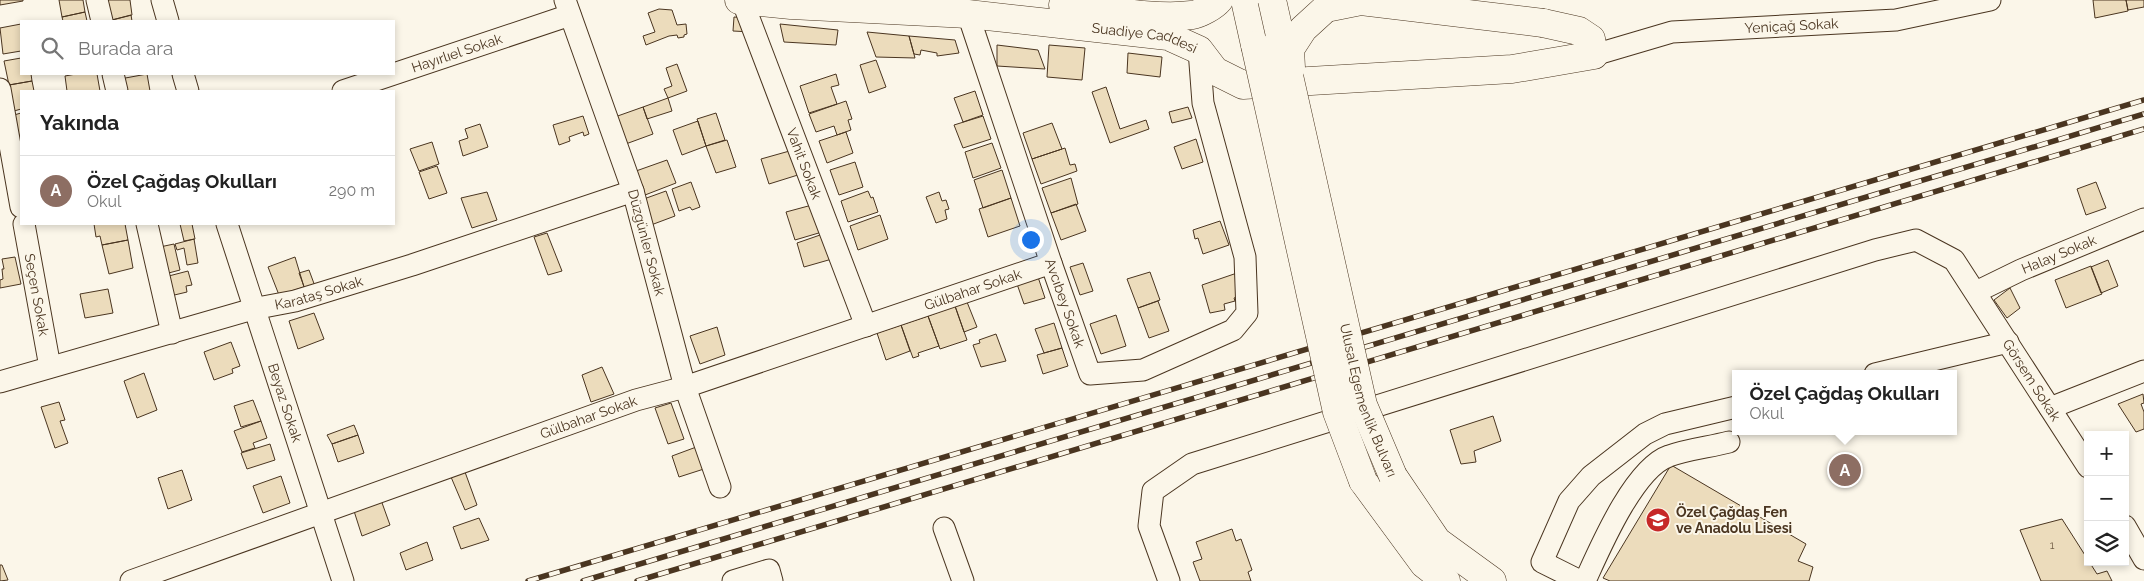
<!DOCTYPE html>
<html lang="tr">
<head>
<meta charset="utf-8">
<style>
	:root { --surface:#fff; --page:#f2f2f2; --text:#222; --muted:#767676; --line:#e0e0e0; --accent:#d93025 }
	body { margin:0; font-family:Raleway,sans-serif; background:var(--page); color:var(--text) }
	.controls { position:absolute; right:15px; bottom:15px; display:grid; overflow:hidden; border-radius:0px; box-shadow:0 2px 8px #0003 }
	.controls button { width:45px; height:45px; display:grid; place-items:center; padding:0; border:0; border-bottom:1px solid var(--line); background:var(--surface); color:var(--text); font:25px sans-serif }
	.you { position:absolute; left:1030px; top:239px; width:18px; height:18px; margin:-12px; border:4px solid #fff; border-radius:50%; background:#1a73e8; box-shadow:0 0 0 8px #1a73e833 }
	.badge { display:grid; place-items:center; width:32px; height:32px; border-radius:50%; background:var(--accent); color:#fff; font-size:16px; font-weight:700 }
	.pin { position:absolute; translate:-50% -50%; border:2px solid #fff; box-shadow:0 1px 5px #0006 }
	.popup { position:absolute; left:1732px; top:370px; width:225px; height:65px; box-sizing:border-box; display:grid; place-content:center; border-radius:0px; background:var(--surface); filter:drop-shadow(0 1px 4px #0005); font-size:16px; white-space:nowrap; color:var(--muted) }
	.popup b { font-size:19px; color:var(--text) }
	.popup::after { content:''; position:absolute; left:50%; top:100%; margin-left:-10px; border:10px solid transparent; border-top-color:var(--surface) }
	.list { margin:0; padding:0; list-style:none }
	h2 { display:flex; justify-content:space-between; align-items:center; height:65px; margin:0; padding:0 20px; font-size:21px }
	h2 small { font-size:16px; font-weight:400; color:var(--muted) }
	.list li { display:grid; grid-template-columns:32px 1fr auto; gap:15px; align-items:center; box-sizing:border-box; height:70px; padding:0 20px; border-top:1px solid var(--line) }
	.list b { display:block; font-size:19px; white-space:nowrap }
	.list p { margin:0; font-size:16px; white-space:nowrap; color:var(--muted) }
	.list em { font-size:16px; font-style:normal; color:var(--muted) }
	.icon { flex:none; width:28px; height:28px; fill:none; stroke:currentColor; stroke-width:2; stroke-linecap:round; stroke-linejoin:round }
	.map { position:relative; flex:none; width:2144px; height:581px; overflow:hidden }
	.search { position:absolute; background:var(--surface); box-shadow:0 2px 8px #0003; left:20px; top:20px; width:375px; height:55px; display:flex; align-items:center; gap:12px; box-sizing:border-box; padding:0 18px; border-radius:0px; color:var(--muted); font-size:19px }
	.panel { position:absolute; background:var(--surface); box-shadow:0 2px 8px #0003; left:20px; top:90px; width:375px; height:135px; border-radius:0px }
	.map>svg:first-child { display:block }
</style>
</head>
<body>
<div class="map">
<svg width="2144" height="581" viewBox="0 0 2144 581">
	<rect width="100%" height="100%" fill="#fbf6e9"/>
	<path fill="#ecdcbc" stroke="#4a3520" d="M0,0H23V1L0,5Z
		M59,0H83L85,12L62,17Z
		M104,0H130L132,15L108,21Z
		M2093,0H2126L2128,11L2095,18Z
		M2126,0H2144V7L2128,10Z
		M659,9L672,10L677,25L686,24L687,34L684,35V37L678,38L677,35L669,36L646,45L643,36L655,32L648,13Z
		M85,12L87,21H63L62,17Z
		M131,15L132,21H108Z
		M734,17L748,18L752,32L733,31Z
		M21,24V51L3,54L0,28Z
		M780,24L838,30L836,45L784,42Z
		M867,32L909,36L915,58L876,57Z
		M909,36L955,40L959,53L937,56V53L921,50L920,55L914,54Z
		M997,45L1038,50L1045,69L997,66Z
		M1049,45L1085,48L1082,80L1047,77Z
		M1128,53L1162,57L1160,77L1127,73Z
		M21,58V74H31L32,81L9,85L4,61Z
		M876,60L886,87L869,93L860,65Z
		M677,64L687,91L668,98L664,89L672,86L666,68Z
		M76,74H97L100,91H67L65,76Z
		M147,74L150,91H123L120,79Z
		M836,74L839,85L831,87L837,104L809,113L800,86Z
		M32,81L34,91H21V109L14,111L9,85Z
		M1106,87L1120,129L1146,120L1149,129L1110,143L1092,92Z
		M975,91L983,115L963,122L954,98Z
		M668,98L672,111L647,119L643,107Z
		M846,101L852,119L848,120L851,130L837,135L834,126L816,132L809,114Z
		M643,107L653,134L623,145L612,118Z
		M1188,107L1192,118L1172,123L1169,112Z
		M21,113V143L14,115Z
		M716,113L725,140L706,146L697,119Z
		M583,116L589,134L584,136L583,132L569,137L570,141L559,145L553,125Z
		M983,116L991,139L963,148L954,125Z
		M698,121L706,146L682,155L673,130Z
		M1052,123L1062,149L1032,159L1023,133Z
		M480,124L488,147L463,156L459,141L468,138L465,129Z
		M846,132L853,153L827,163L819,141Z
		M1196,139L1203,162L1182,169L1174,147Z
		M727,140L736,167L716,173L706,146Z
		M432,142L439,164L419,171L410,149Z
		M992,143L1001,168L973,178L965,152Z
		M1065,148L1070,165L1075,164L1077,171L1041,184L1032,159Z
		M793,150L801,174L769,184L761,159Z
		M667,160L676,183L645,195L636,171Z
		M855,162L863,187L839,195L830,170Z
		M437,166L447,193L429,199L419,172Z
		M1002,170L1011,198L983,208L974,180Z
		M1071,178L1078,204L1051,213L1042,188Z
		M691,182L700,207L692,210L690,207L679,211L672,189Z
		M2096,182L2106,208L2086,215L2077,189Z
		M666,191L675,216L651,225L641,200Z
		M868,191L871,198L873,197L878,212L848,222L841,201Z
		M487,192L497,220L472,228L461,198Z
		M939,192L942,201L946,200L949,209L945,210L947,219L936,223L926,197Z
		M1011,198L1020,226L988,237L979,209Z
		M1076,204L1086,231L1061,240L1051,213Z
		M812,205L822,232L795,240L786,212Z
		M880,215L888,239L858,250L850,226Z
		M1220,221L1229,245L1203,254L1198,238L1195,239L1193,230Z
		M94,224H125L128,240L102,245L100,236L96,237Z
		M180,224H192L195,239L184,241Z
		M547,233L562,271L548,275L534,237Z
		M823,234L832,259L804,267L797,243Z
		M194,239L198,263L187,265L184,248L177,250L175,244Z
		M128,240L133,268L109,274L102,245Z
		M174,244L180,270L161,275L155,248Z
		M15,257L21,284L0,288V280L3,279L2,269H4L2,259Z
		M295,257L304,287L279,295L268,267Z
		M2108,260L2118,286L2101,293L2091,267Z
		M1083,263L1093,291L1080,295L1070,267Z
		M2091,266L2102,294L2066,308L2055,280Z
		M309,270L316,289L306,292L299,273Z
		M188,271L192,285L186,286L187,292L166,297L161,278Z
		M1150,272L1160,300L1138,308L1127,279Z
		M1237,273L1244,294L1234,298L1235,301L1224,304L1225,310L1210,313L1202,285Z
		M1038,277L1045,298L1024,304L1017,284Z
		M2010,288L2020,308L2007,318L1994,300Z
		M108,289L113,313L85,318L80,294Z
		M1158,301L1169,331L1149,338L1138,308Z
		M967,302L977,327L964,332L955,306Z
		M955,306L967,340L940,349L928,316Z
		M314,313L324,339L298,349L289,321Z
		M1116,315L1126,346L1101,354L1090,324Z
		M928,316L939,346L918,353L919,356L913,358L901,325Z
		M1054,323L1062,348L1044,353L1035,329Z
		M901,325L910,351L886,360L877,333Z
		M717,327L725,355L700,364L690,336Z
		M996,334L1006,361L981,367L973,345L980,343L979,340Z
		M231,342L240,366L232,369L233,373L214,380L204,352Z
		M1062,348L1068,366L1043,374L1037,355Z
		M602,367L614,394L591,402L582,375Z
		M144,373L157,410L137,418L124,381Z
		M2143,394L2144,403L2141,404L2144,412V429L2136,432L2118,404Z
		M253,400L261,421L241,427L234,406Z
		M59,402L65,420L60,421L68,443L55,448L41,407Z
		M671,403L684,439L668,444L655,408Z
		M1493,416L1501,441L1474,451L1476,462L1461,464L1450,430Z
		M261,421L267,438L253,443L255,448L242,452L234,431Z
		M354,425L358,435L332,444L327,435Z
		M358,435L364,453L338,462L332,444Z
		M270,444L275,460L247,469L241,453Z
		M699,446L707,468L679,477L672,456Z
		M1671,465L1806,544L1798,561L1813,567L1809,581H1610L1603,578Z
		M182,470L192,500L168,509L158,478Z
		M465,472L477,505L465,510L451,477Z
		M281,476L290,503L263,513L253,486Z
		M381,500L390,525L362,536L354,511Z
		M479,518L489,540L461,549L453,527Z
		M2062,519L2097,574L2107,571L2112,581H2041L2020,530Z
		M1232,529L1236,541L1241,539L1252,570L1248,572L1251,581H1200L1193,562L1202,559L1196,542Z
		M427,542L433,560L406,570L400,553Z
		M0,565H2L8,580L0,581Z"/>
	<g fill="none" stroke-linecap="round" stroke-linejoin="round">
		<defs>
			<g id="minor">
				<path d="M97,0L102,21"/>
				<path d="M162,0L168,21"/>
				<path id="s1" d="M565,0L633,191L685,387L720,487"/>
				<path id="s2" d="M742,0L866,326"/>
				<path id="s3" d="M968,14L1051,263L1090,374L1143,370L1233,330L1247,313L1245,257L1203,103L1199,50"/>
				<path id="s4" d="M1594,55L1672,32L1896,20L1990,0"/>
				<path d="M113,74L117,91"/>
				<path d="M183,74L188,91"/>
				<path d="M0,89L21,207"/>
				<path id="s5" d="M343,91L570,15"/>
				<path id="s6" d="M24,224L50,367"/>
				<path d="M147,224L172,333"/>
				<path id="s7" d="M227,224L343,581"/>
				<path id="s8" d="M1976,292L2021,270L2144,219"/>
				<path d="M1875,374L2008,342"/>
				<path id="s9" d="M0,382L253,309L295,301L412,265L633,191"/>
				<path d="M2050,408L2144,371"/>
				<path d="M2125,526L2144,559"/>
				<path d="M944,528L963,581"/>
				<path id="s10" d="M131,581L636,400L685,387L1051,263"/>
				<path d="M733,581L769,570L772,581"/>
				<path id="s11" d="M1169,581L1149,526L1153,491L1192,464L1875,250L1916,240L1954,260L2088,467"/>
				<path d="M1580,581L1542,562L1569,501L1591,476L1645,434L1665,424L1736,407"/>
				<path d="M1585,581C1600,548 1634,468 1669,456C1688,449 1710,447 1729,442"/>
			</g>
			<g id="major">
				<path id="s12" d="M739,0L791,5L968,14L1168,36L1199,50L1215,71L1243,85L1512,69L1594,55L1591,39L1579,31L1543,23"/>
				<path d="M1245,0L1255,45"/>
				<path d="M1063,5C1102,9 1154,20 1192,15C1200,14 1214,6 1219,0"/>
				<path d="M1393,476L1437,541L1492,581"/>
				<path d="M1363,481L1424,564L1446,581"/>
			</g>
		</defs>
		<use href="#minor" stroke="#4a3520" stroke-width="23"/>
		<use href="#major" stroke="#4a3520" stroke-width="29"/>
		<use href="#minor" stroke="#fbf6e9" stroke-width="21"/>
		<use href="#major" stroke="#fbf6e9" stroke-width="28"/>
		<defs>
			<path id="rail" d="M528,581L2144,100
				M583,581L2144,114
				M637,581L2144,129"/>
		</defs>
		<use href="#rail" stroke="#4a3520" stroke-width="5.5"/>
		<use href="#rail" stroke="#fbf6e9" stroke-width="4" stroke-dasharray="11" stroke-linecap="butt"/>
		<defs>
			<g id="major-bridge">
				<path id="s13" d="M1272,0L1363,405L1393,476"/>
				<path d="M1255,45L1337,412L1363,481"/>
				<path d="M1291,68L1290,49L1303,29L1326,8L1361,1L1543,23"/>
			</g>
		</defs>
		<use href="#major-bridge" stroke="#4a3520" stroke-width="29" stroke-linecap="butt"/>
		<use href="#major-bridge" stroke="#fbf6e9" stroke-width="28"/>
	</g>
	<defs>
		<symbol id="school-disc" viewBox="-11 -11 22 22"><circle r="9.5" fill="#c62828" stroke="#fbf6e9"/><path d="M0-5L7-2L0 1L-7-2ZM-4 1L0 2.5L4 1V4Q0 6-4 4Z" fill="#fff"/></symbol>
	</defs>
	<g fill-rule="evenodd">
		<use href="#school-disc" x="1644" y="506" width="28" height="28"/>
	</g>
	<g text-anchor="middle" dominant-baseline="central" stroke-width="4" stroke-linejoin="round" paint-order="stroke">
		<g font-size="11" fill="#725f47">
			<text x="2052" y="545">1</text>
		</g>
		<g font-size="14" fill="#4a3520" stroke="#fbf6e9">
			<text stroke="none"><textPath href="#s4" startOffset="201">Yeniçağ Sokak</textPath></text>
			<text stroke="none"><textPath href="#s12" startOffset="408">Suadiye Caddesi</textPath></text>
			<text stroke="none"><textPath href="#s5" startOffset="120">Hayırlıel Sokak</textPath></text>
			<text stroke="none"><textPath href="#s2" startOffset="175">Vahit Sokak</textPath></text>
			<text stroke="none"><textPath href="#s1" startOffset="256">Düzgünler Sokak</textPath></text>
			<text stroke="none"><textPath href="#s8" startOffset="91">Halay Sokak</textPath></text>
			<text stroke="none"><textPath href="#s10" startOffset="891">Gülbahar Sokak</textPath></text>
			<text stroke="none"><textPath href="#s9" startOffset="331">Karataş Sokak</textPath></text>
			<text stroke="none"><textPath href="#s6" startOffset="72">Seçen Sokak</textPath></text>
			<text stroke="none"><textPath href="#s3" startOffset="305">Avcıbey Sokak</textPath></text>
			<text stroke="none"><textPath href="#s11" startOffset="1085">Görsem Sokak</textPath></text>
			<text stroke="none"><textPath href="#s13" startOffset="412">Ulusal Egemenlik Bulvarı</textPath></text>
			<text stroke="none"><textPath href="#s7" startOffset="188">Beyaz Sokak</textPath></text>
			<text stroke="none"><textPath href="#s10" startOffset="486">Gülbahar Sokak</textPath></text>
		</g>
		<g font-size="14" font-weight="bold" fill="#4a3520" stroke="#fbf6e9" text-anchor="start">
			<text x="1676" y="512">Özel Çağdaş Fen<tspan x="1676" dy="16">ve Anadolu Lisesi</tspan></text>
		</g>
	</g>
</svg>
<div class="controls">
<button>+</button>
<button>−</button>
<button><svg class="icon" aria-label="layers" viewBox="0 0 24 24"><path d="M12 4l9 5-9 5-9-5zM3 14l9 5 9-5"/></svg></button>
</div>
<div class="you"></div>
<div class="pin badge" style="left:1845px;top:470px;background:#8d6e63">A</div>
<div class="popup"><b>Özel Çağdaş Okulları</b>Okul</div>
<div class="search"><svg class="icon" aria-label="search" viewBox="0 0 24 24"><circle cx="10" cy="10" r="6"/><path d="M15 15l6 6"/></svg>Burada ara</div>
<section class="panel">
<h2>Yakında<small></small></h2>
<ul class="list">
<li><span class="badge" style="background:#8d6e63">A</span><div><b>Özel Çağdaş Okulları</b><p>Okul</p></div><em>290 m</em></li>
</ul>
</section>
</div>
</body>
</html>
